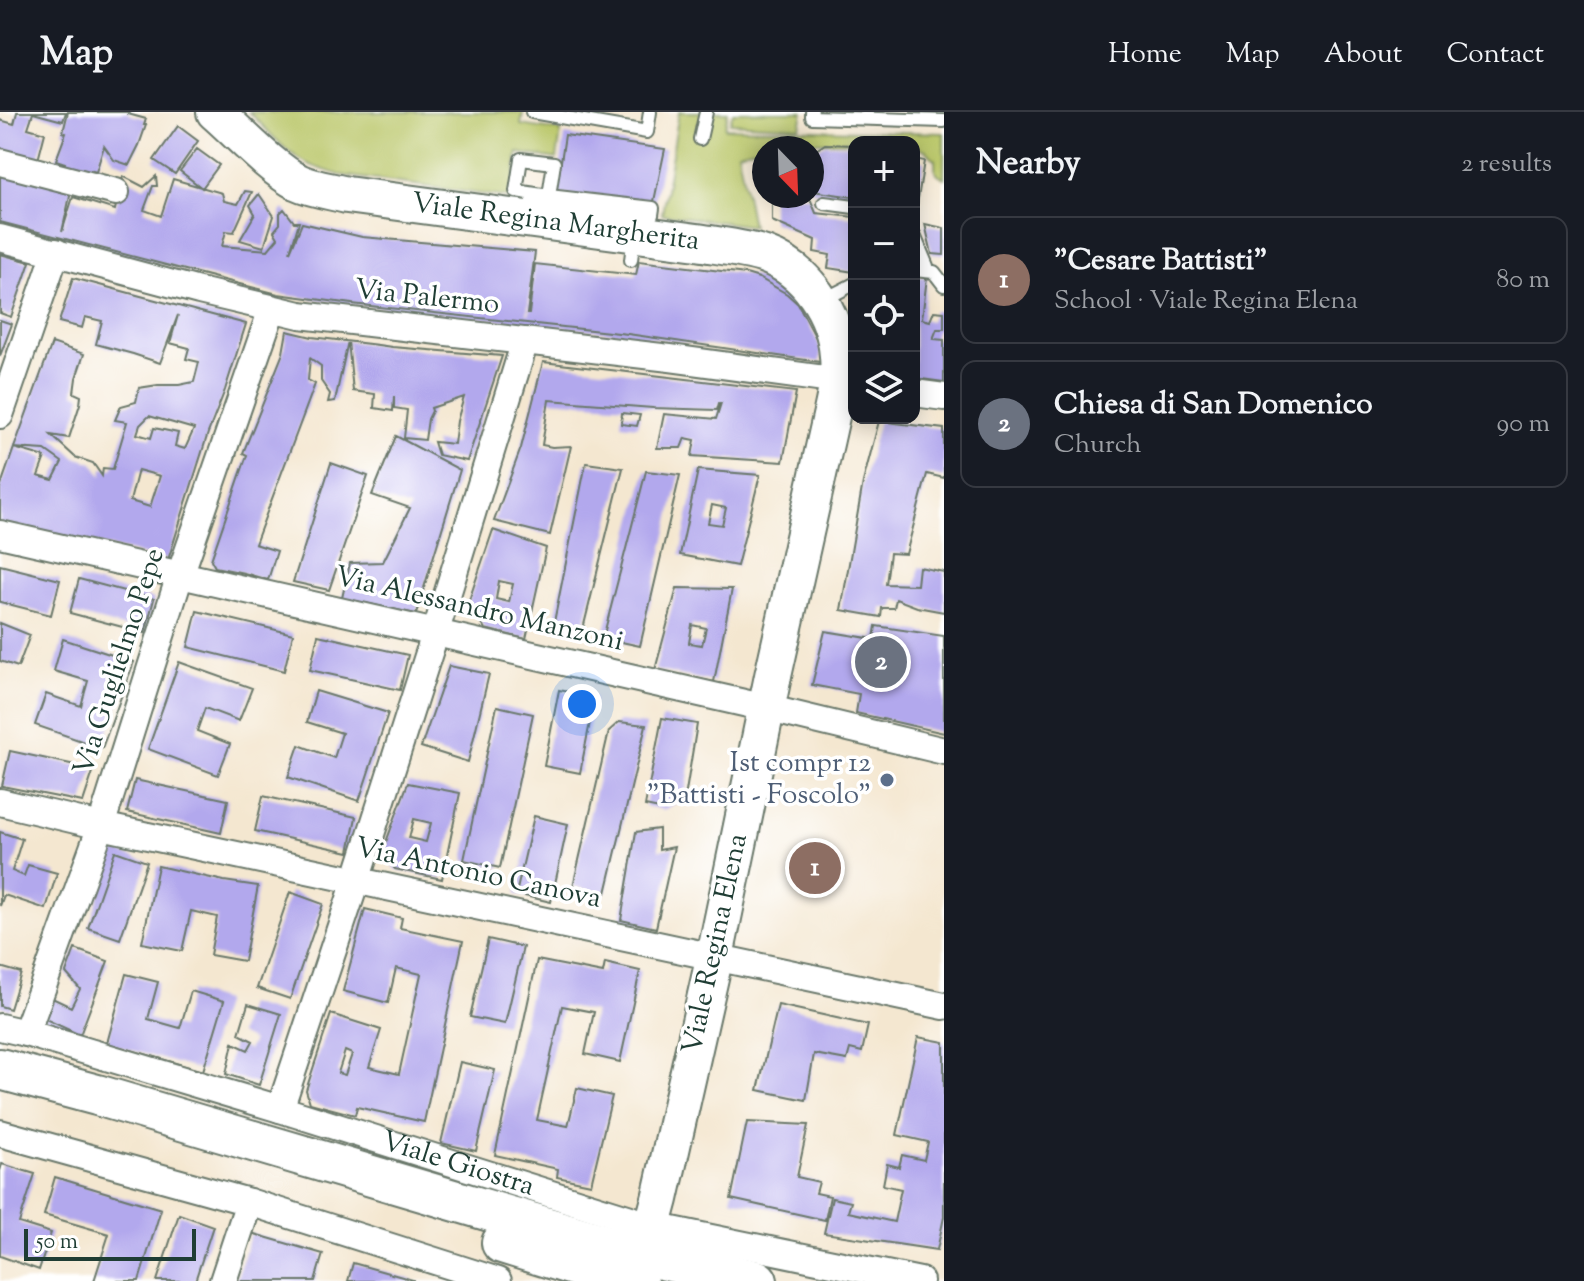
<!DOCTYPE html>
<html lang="en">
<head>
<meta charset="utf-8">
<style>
	:root { --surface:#171b24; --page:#20242c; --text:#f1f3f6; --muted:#9ea1a6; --line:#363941; --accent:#d1495b }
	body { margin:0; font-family:"Sorts Mill Goudy",serif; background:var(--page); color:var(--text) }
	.controls { position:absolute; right:24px; top:24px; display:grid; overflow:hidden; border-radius:16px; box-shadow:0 4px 20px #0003 }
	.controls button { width:72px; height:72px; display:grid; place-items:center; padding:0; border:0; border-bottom:2px solid var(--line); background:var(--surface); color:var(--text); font:40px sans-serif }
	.compass { position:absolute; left:752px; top:24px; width:72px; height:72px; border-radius:50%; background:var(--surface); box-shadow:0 4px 20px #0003; rotate:157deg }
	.scale { position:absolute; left:24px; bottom:20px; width:172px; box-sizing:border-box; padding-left:8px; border:4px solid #1f3d34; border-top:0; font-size:22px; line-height:28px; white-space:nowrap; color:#1f3d34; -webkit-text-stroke:6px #fff; paint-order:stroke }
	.you { position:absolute; left:582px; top:592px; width:28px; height:28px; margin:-20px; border:6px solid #fff; border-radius:50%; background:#1a73e8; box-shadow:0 0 0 12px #1a73e833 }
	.badge { display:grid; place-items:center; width:52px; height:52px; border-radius:50%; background:var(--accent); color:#fff; font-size:26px; font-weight:700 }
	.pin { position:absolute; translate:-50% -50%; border:4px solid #fff; box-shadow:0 2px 8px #0006 }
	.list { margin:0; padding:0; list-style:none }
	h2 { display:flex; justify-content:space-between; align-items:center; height:104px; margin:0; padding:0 32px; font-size:34px }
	h2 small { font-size:26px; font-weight:400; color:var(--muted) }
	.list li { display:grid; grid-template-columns:52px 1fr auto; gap:24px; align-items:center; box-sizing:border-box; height:128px; margin:0 16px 16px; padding:0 16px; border:2px solid var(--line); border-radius:16px }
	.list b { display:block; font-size:30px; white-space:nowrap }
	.list p { margin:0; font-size:26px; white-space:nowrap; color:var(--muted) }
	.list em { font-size:26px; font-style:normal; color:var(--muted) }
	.icon { flex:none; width:44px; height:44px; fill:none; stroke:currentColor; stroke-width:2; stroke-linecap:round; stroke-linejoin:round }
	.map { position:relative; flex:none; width:944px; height:1169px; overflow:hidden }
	header { display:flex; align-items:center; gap:48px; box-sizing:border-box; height:112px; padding:0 40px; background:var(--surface); border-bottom:2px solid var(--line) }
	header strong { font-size:38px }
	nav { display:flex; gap:44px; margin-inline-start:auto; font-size:28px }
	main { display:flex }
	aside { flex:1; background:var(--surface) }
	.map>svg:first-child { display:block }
</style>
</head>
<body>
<header>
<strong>Map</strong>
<nav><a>Home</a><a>Map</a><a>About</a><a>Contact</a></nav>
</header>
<main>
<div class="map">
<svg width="944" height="1169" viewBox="0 0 944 1169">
	<rect width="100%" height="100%" fill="#fff"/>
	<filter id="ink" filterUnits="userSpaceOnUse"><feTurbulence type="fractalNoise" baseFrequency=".0125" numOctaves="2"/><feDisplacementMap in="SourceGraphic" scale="16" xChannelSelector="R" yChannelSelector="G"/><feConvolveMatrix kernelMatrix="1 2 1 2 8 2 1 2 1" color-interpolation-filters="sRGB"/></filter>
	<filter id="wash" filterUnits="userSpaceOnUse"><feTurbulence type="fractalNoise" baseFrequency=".006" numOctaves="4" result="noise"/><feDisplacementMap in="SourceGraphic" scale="32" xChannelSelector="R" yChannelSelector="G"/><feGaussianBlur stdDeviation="1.8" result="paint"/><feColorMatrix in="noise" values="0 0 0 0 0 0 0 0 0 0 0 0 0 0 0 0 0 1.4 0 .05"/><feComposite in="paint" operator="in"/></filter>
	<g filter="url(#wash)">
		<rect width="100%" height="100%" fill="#f4e7d0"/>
		<path fill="#b9c668" stroke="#6c824e" stroke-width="2" d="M249,0H523L521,13L561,19L557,47L518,41L511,86L340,63C328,59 314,56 303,49C282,37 266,16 249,0Z
			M679,0H728L725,16L944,21V66L935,60V48L926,38L914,34V30H758L759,35L738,40L752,114L662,102Z
			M733,0H803L800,15L730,11Z"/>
		<g id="blocks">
			<path fill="#b2a8ed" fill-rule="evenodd" d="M17,0H66L63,9L33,1L28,16L45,21L37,52L0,43V8L14,12Z
				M68,0H129L128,2L146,7L144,13H146L139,33L129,53L114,48L104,34L96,60L93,59L92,65L64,58L65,51L56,48L66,21L63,20Z
				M178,14L198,29L175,62L154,48Z
				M565,23L665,37L653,94L556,82Z
				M825,32L854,33V85L812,79V50L817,51L816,38Z
				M197,37L219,53L202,76L180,59Z
				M914,47L924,49L917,93L914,92Z
				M0,55L72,75L62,120L73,85L115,98L123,64L144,75L156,64L157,74H153L144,98L161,104L173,67L222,81L224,89L238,92L245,79L252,80L234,120L226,119L222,134L268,138L278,126L274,119L280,112V101L284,97L294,110H299L290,140L302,111L362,125L535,140L527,202H529L535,152L636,163L639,149L746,162L759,166L787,182L798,192L818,230L821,240L820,250L628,222L352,192L278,182L0,110Z
				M259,82L274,104L264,135L240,128L255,102L250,93Z
				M772,84H809L816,101L854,105V160L828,156L830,143L814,140L815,128L772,109Z
				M925,112L944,116V143L932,142Z
				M0,142L30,150L11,205L0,201Z
				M914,165H927L922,207L930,209L934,199L944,200V217H937L933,227L944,228V270L914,266Z
				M73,166L246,212L225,278L208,321L168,448L0,411V376L14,336L45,345L38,364L53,368L62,350L45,338L14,336L52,231L84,242L76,266L74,281L81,284L80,292L69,326L51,323L75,345L93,351L102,364L103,356L113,357L127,310L115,308L121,294L136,290L139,276L158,273H179L194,270L199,250L186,247L189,236L170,231L178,203L160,251L133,242L96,232L102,209L85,205L82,216L59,210ZM149,304L194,317L185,337L175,334L178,321L154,316L151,326L137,322L140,313ZM138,358L160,364L150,395L130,389Z
				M0,208L12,212L0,244Z
				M287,219L312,225L378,233L392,235L502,244L467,349L438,343L434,330L454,332L457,309L464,285L431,296L432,299L428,307L425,328L404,326L407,298L394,296V284L393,299L374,296L375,282L353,279L348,229L335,289L328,290L330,282L321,269V254L310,246L308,268L315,272L255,432L277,439L268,468L244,461L215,455L211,448L247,343L243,341L283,241Z
				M543,250L796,280L783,350L692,344L695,328L685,326L681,336H657L664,302L716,307L721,291H719L717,298L653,296L549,288L542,333L552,335L571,334L550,423L494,409L521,336Z
				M622,301L640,303L637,314L621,312Z
				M879,309L944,317V366L927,362L906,442L890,441L886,472L917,473L919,455L944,460V500L917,495L896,487L894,496H882L881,505L841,498L863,370Z
				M396,324L460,358L416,502L342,486L350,451L383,450L410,396L372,383Z
				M331,351L368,364L329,478L293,470Z
				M586,351L623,356L582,521L553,515Z
				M698,358L760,363L737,454L680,443ZM712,393L726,396L722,413L708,411Z
				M646,359L680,363L640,534L603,526Z
				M493,418L546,436L526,527L485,517L475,500L466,497ZM499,469L513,472L509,490L496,487Z
				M0,453L60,468L51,503L0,490Z
				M79,467L154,487L145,521L70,501Z
				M677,476L732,477L714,570L655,558ZM692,513L706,516L702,533L689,531Z
				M197,499L293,522L284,559L188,535Z
				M0,511L30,523L18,555L0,549Z
				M876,514L944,524V621L856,601L859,582L812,573L825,519L874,527Z
				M318,523L408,543L400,578L310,558Z
				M63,527L134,550L102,636L35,613L46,582L81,594L88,569L54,559Z
				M179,550L252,576L239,609L205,596L197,619L230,632L218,663L148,637Z
				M449,554L489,562L468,650L421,635Z
				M559,578L595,585L580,661L544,654Z
				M316,579L388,601L359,689L288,665L299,633L334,646L342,621L307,610Z
				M497,594L533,602L500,756L464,748Z
				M662,606L697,612L685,686L664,698L645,694Z
				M619,610L646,613L606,781L573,774L609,619Z
				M10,639L94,657L83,690L2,674Z
				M135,668L228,688L221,721L127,700Z
				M408,671L460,681L442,767L395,757L382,741ZM414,707L431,711L426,730L409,726Z
				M263,684L356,705L349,740L255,719Z
				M534,704L568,712L551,790L516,782Z
				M659,717V738L674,735L656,816L621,808L636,720Z
				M0,720L22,727L12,759L24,764L28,753L57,761L46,797L4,783L0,794Z
				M115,739L147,750L120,827L88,816Z
				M158,754L224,769L258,774L244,849L210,843L217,805L191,799L182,839L142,831Z
				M290,780L323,792L290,887L257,876Z
				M365,797L402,806L400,816L463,829L424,1010L357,995L355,1003L310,991L306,978L331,902L381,918L369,955L399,962L421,862L396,856L388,891L343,879ZM345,939L352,942L345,963L338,961Z
				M488,827L523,835L505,912L470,905Z
				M75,837L108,849L80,923L43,906L48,884L71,895L80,877L66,861Z
				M537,848L603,861L605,851L640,859L620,950L585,942L594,900L562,894L537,1008L568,1014L577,976L612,984L591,1072L557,1065L558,1057L495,1043Z
				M0,855L21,861L10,897L0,894Z
				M126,862L158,870L148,907L180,916L191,879L224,889L203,959L107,931Z
				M248,892L281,902L259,973L226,962L233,931L248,938L253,929L239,922Z
				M778,893L868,913L862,940L850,937L847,948L814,942L806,988L758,978Z
				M918,925L944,930V1105L937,1138L824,1121L832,1086L851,1090L848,1100L894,1110L901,1077L883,1073L887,1052L899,1055L902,1043L924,1048L928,1030L897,1023Z
				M460,950L495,958L476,1039L441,1031Z
				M747,1010L808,1013L797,1065L819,1070L816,1081L830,1084L825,1108L731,1087Z
				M2,1052L35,1062L19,1111L51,1121L39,1158L0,1144V1059Z
				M55,1065L161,1097L139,1169H94L109,1122L44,1103Z
				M179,1102L213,1114L195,1169H157Z
				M251,1121L323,1142L315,1169H236Z
				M353,1151L413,1168V1169H348Z"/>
		</g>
	</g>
	<g filter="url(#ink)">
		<use href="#blocks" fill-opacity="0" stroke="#6a786b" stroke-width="2"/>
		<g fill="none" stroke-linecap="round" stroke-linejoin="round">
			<defs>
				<path id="service" d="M532,0L647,20L650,0
					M812,0V5L944,9
					M700,27L706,0
					M824,91L854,95
					M530,104L532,89L652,103L653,96L549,84L554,51L521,47L516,79L549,84
					M914,123L927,154
					M631,148L634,124
					M914,158L934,160L944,173
					M823,188L854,172"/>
				<g id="minor">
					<path d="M0,50L116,80"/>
					<path d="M0,126L199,179L300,203L670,246L854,271"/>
					<path d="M914,281L944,285"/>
					<path d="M0,303L56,140"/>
					<path d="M0,422L766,596L944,639"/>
					<path d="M0,690L101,714L944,894"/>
					<path id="s1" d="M0,915L26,921L280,997L653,1114L920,1169"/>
					<path d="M26,921L101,714L180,463L272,197"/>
					<path d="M280,997L356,769L435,522L525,229"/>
					<path d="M0,1021L249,1090L498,1169"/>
					<path d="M223,1169L249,1090"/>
				</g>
				<g id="secondary">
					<path id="s2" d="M215,0C238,20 272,57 298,70C313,77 331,79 347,83L697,130C720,134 744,136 765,143C807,158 835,201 838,244C840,263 836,282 832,300L773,564L718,830L660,1087L638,1169"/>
				</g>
				<path id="primary" d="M0,957L97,983L619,1137L757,1169
					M502,1131L625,1169"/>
			</defs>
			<use href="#service" stroke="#6a786b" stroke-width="16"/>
			<use href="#minor" stroke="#6a786b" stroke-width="30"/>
			<use href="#secondary" stroke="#6a786b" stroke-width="40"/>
			<use href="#primary" stroke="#6a786b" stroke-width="44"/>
			<use href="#service" stroke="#fff" stroke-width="12"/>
			<use href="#minor" stroke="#fff" stroke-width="26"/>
			<use href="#secondary" stroke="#fff" stroke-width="36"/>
			<use href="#primary" stroke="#fff" stroke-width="40"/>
		</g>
	</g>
	<circle fill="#5c6f8a" stroke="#fff" stroke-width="3" cx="887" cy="668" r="8"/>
	<g text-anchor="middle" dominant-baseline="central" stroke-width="7" stroke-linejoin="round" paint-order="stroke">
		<g font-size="28" fill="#1f3d34" stroke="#fff">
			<text stroke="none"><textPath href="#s2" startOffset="370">Viale Regina Margherita</textPath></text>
			<text transform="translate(427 186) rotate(6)">Via Palermo</text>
			<text transform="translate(479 498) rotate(13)">Via Alessandro Manzoni</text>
			<text transform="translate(120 550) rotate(-72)">Via Guglielmo Pepe</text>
			<text transform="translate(478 762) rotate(12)">Via Antonio Canova</text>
			<text transform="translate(716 832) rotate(-78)">Viale Regina Elena</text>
			<text stroke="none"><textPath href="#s1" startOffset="478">Viale Giostra</textPath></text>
		</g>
		<g font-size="28" fill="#4e5e75" stroke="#fff" text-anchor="end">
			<text x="871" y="652">Ist compr 12<tspan x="871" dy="32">"Battisti - Foscolo"</tspan></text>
		</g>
	</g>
</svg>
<div class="controls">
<button>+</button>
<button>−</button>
<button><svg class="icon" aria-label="locate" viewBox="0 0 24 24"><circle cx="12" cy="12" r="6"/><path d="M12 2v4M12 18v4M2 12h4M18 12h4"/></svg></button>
<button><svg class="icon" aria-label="layers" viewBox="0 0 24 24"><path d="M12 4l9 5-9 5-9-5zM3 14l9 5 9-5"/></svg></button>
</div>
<svg class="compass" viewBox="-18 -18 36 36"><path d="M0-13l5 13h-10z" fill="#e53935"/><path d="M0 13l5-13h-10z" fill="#9ea1a6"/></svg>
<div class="scale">50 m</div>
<div class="you"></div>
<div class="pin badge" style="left:815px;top:756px;background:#8d6e63">1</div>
<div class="pin badge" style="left:881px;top:550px;background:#6b7280">2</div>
</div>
<aside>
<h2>Nearby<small>2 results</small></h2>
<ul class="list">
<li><span class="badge" style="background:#8d6e63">1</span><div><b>&quot;Cesare Battisti&quot;</b><p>School · Viale Regina Elena</p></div><em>80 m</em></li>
<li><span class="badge" style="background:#6b7280">2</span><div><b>Chiesa di San Domenico</b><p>Church</p></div><em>90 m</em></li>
</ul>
</aside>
</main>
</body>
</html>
